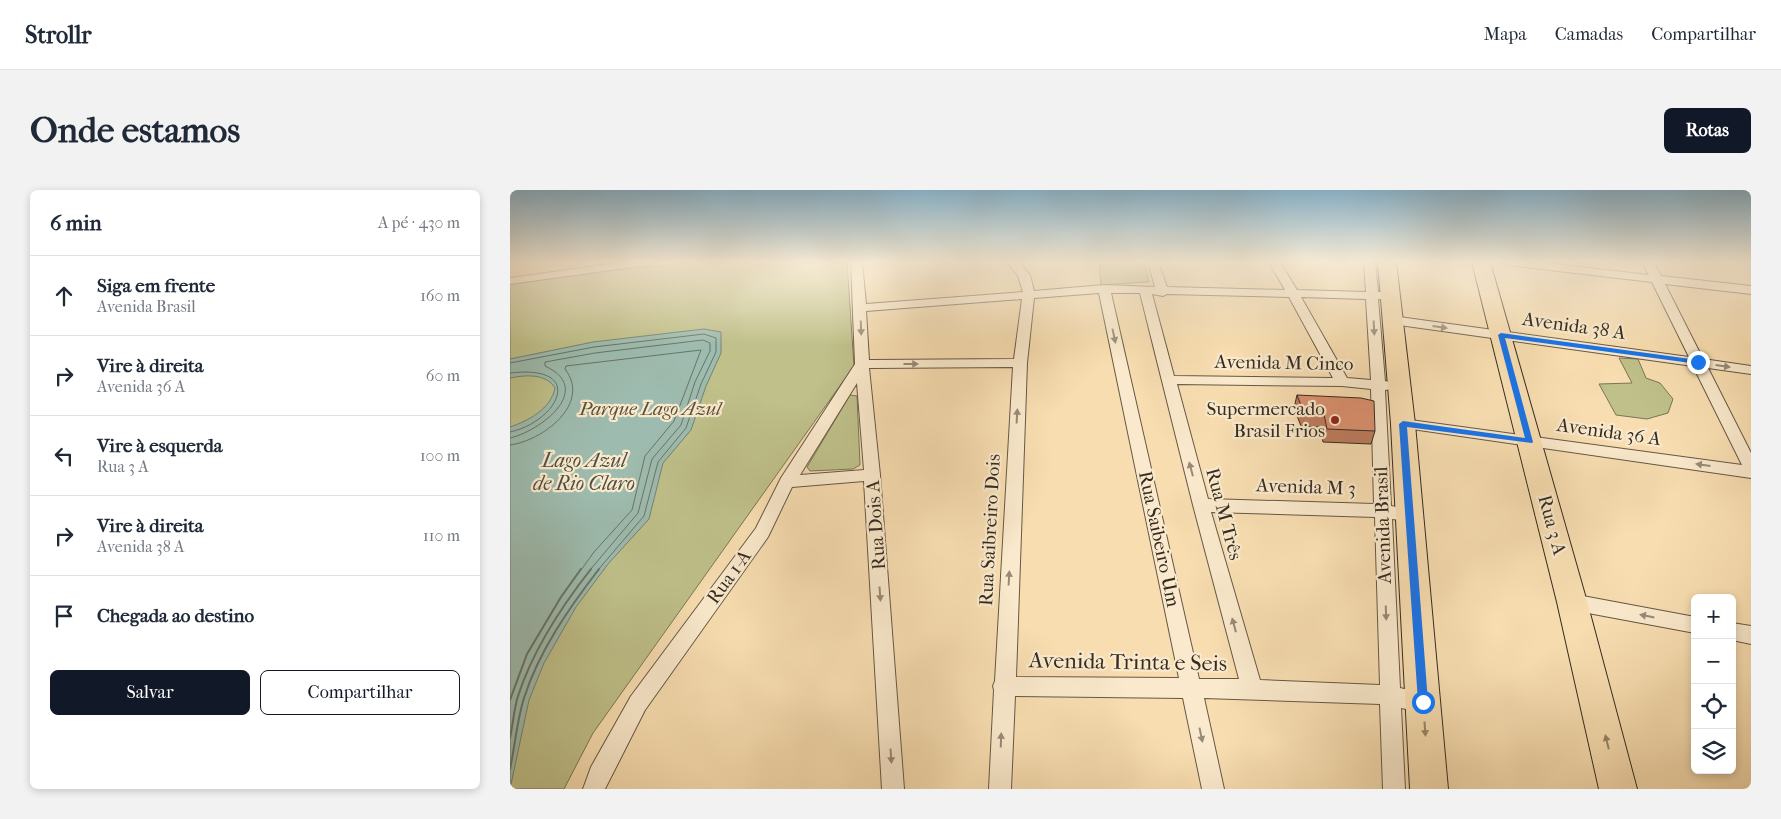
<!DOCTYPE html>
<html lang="pt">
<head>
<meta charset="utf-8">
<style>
	:root { --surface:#fff; --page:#f2f2f3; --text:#1f2937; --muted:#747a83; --line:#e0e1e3; --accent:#111827 }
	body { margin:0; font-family:"IM FELL French Canon",serif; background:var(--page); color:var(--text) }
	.controls { position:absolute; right:15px; bottom:15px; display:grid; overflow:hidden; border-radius:8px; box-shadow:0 2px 8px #0003 }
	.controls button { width:45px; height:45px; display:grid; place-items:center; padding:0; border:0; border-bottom:1px solid var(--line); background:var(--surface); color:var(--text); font:25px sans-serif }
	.stop { position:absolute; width:15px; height:15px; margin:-11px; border:4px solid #1a73e8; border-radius:50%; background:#fff }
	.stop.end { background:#1a73e8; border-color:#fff; box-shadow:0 1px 5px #0008 }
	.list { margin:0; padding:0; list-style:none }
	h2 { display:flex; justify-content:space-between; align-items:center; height:65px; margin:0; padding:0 20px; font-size:21px }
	h2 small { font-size:16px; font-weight:400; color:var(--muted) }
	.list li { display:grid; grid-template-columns:32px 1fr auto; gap:15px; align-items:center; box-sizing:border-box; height:80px; padding:0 20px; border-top:1px solid var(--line) }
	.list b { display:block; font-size:19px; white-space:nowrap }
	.list p { margin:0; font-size:16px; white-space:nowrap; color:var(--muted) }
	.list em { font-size:16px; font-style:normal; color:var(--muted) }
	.actions { display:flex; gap:10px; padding:15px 20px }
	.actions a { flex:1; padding:11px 0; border:1px solid var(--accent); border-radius:8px; text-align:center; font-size:18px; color:var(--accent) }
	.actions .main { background:var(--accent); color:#fff }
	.icon { flex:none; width:28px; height:28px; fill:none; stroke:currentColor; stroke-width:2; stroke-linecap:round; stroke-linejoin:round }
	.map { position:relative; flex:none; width:1241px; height:599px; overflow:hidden; border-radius:8px }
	header { display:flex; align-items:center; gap:30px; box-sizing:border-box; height:70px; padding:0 25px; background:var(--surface); border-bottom:1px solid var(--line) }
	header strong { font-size:24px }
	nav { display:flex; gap:28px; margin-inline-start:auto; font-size:18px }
	.intro { display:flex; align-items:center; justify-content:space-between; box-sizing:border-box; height:120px; padding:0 30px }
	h1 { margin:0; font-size:35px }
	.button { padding:12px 22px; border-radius:8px; background:var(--accent); color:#fff; font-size:18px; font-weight:700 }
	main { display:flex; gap:30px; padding:0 30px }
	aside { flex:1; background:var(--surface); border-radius:8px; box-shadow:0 2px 8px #0003 }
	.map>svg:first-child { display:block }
</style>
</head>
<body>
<header>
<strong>Strollr</strong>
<nav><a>Mapa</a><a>Camadas</a><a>Compartilhar</a></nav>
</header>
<div class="intro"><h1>Onde estamos</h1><a class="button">Rotas</a></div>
<main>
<aside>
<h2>6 min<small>A pé · 430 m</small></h2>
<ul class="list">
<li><svg class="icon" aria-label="ahead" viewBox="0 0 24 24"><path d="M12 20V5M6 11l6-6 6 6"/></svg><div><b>Siga em frente</b><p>Avenida Brasil</p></div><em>160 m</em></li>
<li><svg class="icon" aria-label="right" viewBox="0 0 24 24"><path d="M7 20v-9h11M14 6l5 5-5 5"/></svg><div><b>Vire à direita</b><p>Avenida 36 A</p></div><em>60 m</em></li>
<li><svg class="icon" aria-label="left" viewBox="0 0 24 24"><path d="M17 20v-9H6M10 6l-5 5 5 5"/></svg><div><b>Vire à esquerda</b><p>Rua 3 A</p></div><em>100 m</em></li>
<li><svg class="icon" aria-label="right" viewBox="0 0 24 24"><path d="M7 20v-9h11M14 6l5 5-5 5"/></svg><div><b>Vire à direita</b><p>Avenida 38 A</p></div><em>110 m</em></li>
<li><svg class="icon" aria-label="arrive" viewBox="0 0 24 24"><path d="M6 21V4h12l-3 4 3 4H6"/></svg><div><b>Chegada ao destino</b></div></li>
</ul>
<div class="actions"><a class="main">Salvar</a><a>Compartilhar</a></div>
</aside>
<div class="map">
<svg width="1241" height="599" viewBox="0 0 1241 599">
	<rect width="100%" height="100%" fill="#f7ddb0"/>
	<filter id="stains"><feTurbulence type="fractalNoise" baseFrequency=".004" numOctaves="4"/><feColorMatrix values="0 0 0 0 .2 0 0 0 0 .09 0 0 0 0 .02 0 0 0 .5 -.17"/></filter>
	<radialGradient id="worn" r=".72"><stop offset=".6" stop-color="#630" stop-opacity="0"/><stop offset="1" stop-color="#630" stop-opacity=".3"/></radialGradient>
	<path fill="#bfc08a" stroke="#7a7656" d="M178,72H337L344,176L83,543L54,599H0V92L127,75L132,78Z
		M589,72H634L639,92L591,95Z
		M1109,168L1128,169L1136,188L1150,193L1163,209L1158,223L1137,229L1106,225L1089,194L1122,193Z
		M340,205L347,206L350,275L343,279L300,281L297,277Z"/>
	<path fill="#9dbbae" stroke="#738276" d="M194,139L211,142V163L196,196L181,240L153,273L139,329L98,374L66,417L34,473L19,510L0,599V237C18,231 41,219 45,198C36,183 15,185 0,188V169L83,152Z"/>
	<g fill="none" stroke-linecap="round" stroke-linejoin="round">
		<path stroke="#687468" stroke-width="1" d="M0,173L84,157L194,144L206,148V162L191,194L176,238L148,272L134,326L88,380
			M0,183C78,174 48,232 0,242
			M0,248C31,241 85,199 35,176V172L85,163L193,150L200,153V161L185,192L171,235L142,269L128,323L80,380
			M0,255C32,251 82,214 55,179L56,176L191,160L164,231L135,266L122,320L84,362L71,380"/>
		<path stroke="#687468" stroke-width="2" d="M0,510L17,464L51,407L71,379
			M0,548C3,534 4,519 8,506C23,460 51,417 81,379
			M0,579C5,556 7,530 14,508C29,461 59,418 89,379"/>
		<defs>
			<path id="minor" d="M114,72H143L137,75L0,94V88Z
				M341,72H352L356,114L513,102L508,86L497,72H508L520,85L524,101L594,95L645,97L638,72H648L657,97L775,100L759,72H770L787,100L856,102L854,72H865L868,102H880L886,106L880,110L868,109L875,191L883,193L885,196L883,199L875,200L881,316L905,320L907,325L905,330L899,331L882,329L890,498L920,505L924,512L920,519L913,522L891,518L895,599H873L870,514L694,508L714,599H692L673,508L505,506L501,599H479L484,500L483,496L485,491L503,177L359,178L370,285L394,599H372L354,291L282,297L258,347L135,520L95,599H73L81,577L121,506L246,338L271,288L345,174ZM589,103L669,488L506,487L517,173L524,108ZM601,103H630L683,315L729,489H689ZM642,104L653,106L657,104L779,107L823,188L664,186ZM791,107L856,109L861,190L837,188ZM512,109L504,169L359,170L356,121ZM347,193L354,280L290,285ZM667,194L832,196L861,199L864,314L698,309ZM701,322L865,327L870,495L750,490Z
				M992,72H1026L1139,85L1132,72H1143L1151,86L1241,96V104L1155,94L1193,169L1241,176V184L1198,178L1241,263V288L888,237L886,234L888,231L893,229L1232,275L1183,176L882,134L876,130L882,126L1179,167L1142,92L998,75Z
				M1062,404L1185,427V443L1062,420L1055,418L1053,412L1055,406Z
				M1222,433L1241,436V454L1222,450Z"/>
			<path id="primary" d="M868,72H886L905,234L938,599H900L881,234Z
				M962,72H980L1077,412L1127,599H1089L1047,412Z"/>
		</defs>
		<use href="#minor" stroke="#655846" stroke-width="2"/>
		<use href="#primary" stroke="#342c22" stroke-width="2"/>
		<use href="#minor" fill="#fae9cc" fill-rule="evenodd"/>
		<use href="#primary" fill="#f7ddb0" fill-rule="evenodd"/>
	</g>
	<path fill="#bd7c5f" stroke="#342c22" d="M787,205L865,241L861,254L813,252L810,237L791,236L784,218Z"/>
	<path fill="#dc906f" stroke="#342c22" d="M787,205L851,208L864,211L865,241L817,239L814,224L794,223Z"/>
	<defs><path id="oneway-solid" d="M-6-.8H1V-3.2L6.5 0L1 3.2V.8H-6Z" transform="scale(1.25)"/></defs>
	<g fill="#978a77">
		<use href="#oneway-solid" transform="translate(930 137) rotate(8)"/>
		<use href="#oneway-solid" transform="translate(351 138) rotate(88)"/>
		<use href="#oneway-solid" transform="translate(864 138) rotate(87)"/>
		<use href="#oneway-solid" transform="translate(604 146) rotate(78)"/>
		<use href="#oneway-solid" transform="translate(401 174)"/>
		<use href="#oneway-solid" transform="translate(1213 176) rotate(8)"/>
		<use href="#oneway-solid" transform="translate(507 226) rotate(-87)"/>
		<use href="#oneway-solid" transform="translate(1193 275) rotate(-172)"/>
		<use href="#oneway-solid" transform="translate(681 279) rotate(-105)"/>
		<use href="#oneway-solid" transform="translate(499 388) rotate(-87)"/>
		<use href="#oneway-solid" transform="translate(370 404) rotate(86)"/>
		<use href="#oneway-solid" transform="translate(876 423) rotate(88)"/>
		<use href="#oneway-solid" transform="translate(1137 426) rotate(-169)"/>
		<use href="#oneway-solid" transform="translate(724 435) rotate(-105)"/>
		<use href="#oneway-solid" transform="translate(691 545) rotate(78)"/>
		<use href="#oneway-solid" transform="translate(491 550) rotate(-88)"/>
		<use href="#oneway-solid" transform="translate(381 566) rotate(86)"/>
	</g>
	<g fill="#968469">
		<use href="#oneway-solid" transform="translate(915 539) rotate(86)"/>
		<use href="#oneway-solid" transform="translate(1097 552) rotate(-104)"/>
	</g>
	<linearGradient id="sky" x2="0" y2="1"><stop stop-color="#8ab7d1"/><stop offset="0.46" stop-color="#fbf0db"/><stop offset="1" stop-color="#fbf0db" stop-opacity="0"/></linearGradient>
	<rect width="1241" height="156" fill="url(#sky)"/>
	<path fill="#1a73e8" d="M991,143L1188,170L1192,172L1188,174L995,148L1023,252L1022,253L897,237L918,512L913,517L908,512L889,234L893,231L1015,248L988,145Z"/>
	<circle fill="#8f2418" stroke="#fae9cc" stroke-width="2" cx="825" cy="230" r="5"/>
	<g text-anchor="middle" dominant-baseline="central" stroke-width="4.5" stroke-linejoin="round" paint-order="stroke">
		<g font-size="19" fill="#342c22" stroke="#fae9cc">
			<text transform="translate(1064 136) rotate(8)">Avenida 38 A</text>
			<text transform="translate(774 173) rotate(1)">Avenida M Cinco</text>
			<text transform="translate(1099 242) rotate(8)">Avenida 36 A</text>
			<text transform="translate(796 297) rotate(2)">Avenida M 3</text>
			<text transform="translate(714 324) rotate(75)">Rua M Três</text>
			<text transform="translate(366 335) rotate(-94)">Rua Dois A</text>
			<text transform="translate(873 335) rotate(-92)">Avenida Brasil</text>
			<text transform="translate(1042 335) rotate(75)">Rua 3 A</text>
			<text transform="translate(480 340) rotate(-87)">Rua Saibreiro Dois</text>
			<text transform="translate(649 349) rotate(78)">Rua Saibeiro Um</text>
			<text transform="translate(219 387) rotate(-54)">Rua 1-A</text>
		</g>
		<g font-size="19" font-style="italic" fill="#57513c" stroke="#fae9cc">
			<text x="140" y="219">Parque Lago Azul</text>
		</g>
		<g font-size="19" fill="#342c22" stroke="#fae9cc" text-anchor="end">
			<text x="815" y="219">Supermercado<tspan x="815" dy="22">Brasil Frios</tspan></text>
		</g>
		<g font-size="20" font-style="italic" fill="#4e5045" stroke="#fae9cc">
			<text x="74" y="270">Lago Azul<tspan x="74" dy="23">de Rio Claro</tspan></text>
		</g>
		<g font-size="22" fill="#342c22" stroke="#fae9cc">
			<text transform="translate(618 472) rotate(1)">Avenida Trinta e Seis</text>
		</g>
	</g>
	<rect width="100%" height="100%" filter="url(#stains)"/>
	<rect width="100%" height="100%" fill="url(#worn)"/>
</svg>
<div class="controls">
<button>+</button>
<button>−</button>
<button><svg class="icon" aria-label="locate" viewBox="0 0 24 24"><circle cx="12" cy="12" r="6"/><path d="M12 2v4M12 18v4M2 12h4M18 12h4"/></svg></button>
<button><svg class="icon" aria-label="layers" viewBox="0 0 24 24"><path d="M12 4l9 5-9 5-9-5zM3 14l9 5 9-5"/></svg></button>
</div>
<div class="stop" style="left:913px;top:512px"></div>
<div class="stop end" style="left:1188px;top:172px"></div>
</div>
</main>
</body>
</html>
